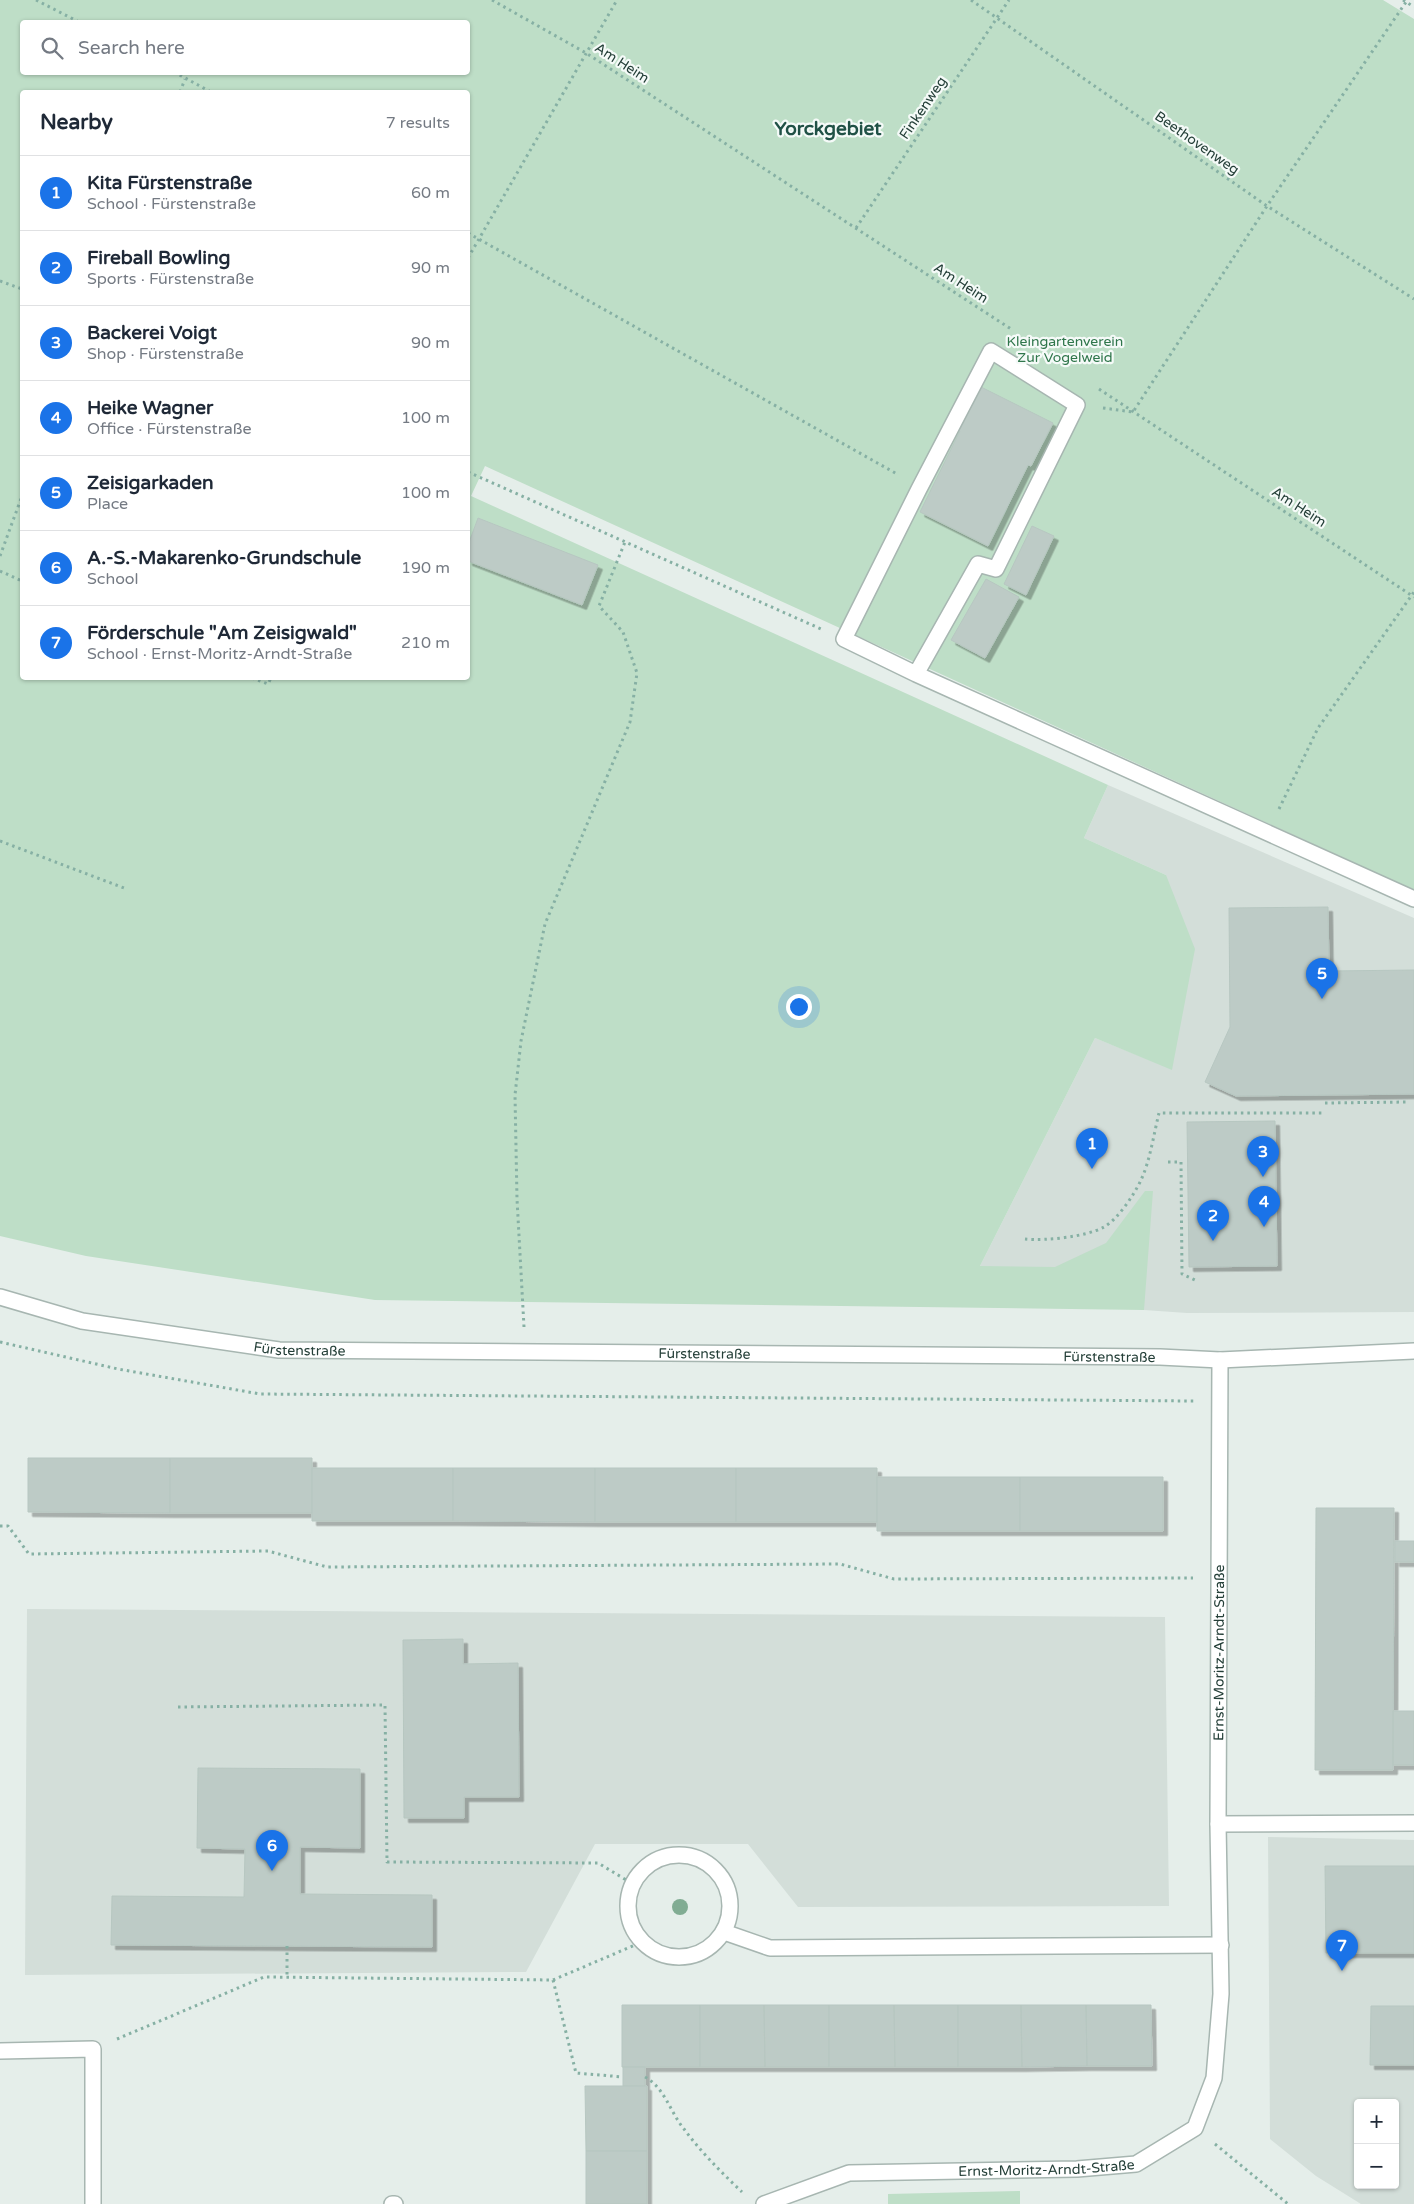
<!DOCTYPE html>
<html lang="en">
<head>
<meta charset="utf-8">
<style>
	:root { --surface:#fff; --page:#f6f6f7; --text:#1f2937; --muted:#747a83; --line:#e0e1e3; --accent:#1a73e8 }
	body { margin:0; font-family:"Varela Round",sans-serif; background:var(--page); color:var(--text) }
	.controls { position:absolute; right:15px; bottom:15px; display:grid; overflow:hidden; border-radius:5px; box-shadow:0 1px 4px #0004 }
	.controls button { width:45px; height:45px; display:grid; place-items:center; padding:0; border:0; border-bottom:1px solid var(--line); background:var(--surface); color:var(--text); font:25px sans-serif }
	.you { position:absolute; left:798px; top:1006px; width:18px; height:18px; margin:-12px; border:4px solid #fff; border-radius:50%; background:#1a73e8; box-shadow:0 0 0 8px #1a73e833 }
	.badge { display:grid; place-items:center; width:32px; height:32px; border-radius:50%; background:var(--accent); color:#fff; font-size:16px; font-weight:700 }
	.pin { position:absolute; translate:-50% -41px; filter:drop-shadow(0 1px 2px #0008) }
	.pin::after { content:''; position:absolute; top:26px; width:18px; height:15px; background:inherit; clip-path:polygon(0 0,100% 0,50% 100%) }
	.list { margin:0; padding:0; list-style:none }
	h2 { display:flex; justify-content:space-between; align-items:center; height:65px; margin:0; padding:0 20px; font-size:21px }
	h2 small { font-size:16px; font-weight:400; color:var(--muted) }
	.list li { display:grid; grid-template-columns:32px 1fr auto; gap:15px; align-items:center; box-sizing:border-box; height:75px; padding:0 20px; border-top:1px solid var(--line) }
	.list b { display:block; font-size:19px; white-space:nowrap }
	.list p { margin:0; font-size:16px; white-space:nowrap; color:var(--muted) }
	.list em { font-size:16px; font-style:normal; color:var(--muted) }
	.icon { flex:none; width:28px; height:28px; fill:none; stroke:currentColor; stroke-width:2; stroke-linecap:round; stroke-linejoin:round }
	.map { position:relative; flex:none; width:1414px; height:2204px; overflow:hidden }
	.search { position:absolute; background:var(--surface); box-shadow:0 1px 4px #0004; left:20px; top:20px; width:450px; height:55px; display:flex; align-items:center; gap:12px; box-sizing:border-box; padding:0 18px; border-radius:5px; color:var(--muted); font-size:19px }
	.panel { position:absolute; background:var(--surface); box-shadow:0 1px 4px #0004; left:20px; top:90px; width:450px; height:590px; border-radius:5px }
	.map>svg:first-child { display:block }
</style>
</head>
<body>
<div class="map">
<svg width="1414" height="2204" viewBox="0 0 1414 2204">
	<defs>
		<filter id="shadow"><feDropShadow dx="4.5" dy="4.5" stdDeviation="0" flood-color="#0004"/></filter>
	</defs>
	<rect width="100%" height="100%" fill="#e5eeea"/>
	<path fill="#d3ded9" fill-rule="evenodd" d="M1108,785L1414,918V1312L1187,1313L1144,1310L980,1266L1095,1038L1172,1069L1166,875L1084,838Z
		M27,1609L1165,1617L1169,1906L798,1907L748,1844H595L526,1972L25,1975Z
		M1268,1837L1414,1840V2204H1361L1316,2176L1270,2139ZM1358,2103H1395V2185H1358Z"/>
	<path fill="#bedec7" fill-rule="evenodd" d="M0,0H1383L1414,19V890L485,466L471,496L1108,785L1084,838L1166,875L1195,949L1172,1070L1095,1038L980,1266L1055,1267L1106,1243L1145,1191H1153L1144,1310L375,1300L86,1256L0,1236ZM22,22H468V72H22ZM22,92H468V678H22Z
		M1020,2191V2204H888V2194Z"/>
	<path fill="#bdcbc6" stroke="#b7c7c1" filter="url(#shadow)" d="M977,385L1053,423L1031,466L1028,465L988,546L920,512L960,431L955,429Z
		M478,518L598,565L582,605L468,561V545Z
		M1032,526L1054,536L1026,595L1004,584Z
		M986,579L1019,597L985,658L951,640Z
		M1328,907L1329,971L1414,970V1094L1236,1096L1205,1082L1230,1027L1229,908Z
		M1275,1121L1277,1266L1189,1267L1187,1122Z
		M28,1458H170V1513L28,1512Z
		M170,1458H312V1513H170Z
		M312,1468H453V1521H312Z
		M453,1468H595V1522L453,1521Z
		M595,1468H736V1522H595Z
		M736,1468H877V1522H736Z
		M877,1477H1020V1531H877Z
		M1020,1477H1163V1531H1020Z
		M1316,1508H1394L1393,1770H1315Z
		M1395,1541H1414V1562H1395Z
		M463,1639V1664L518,1663L519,1797H464V1818H404L403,1640Z
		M1393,1711H1414V1765H1393Z
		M198,1768L360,1769V1848L300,1847V1894L432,1895V1947L111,1945L112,1896L244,1897L245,1849L197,1848Z
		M1325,1866H1414V1953H1326Z
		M622,2005H700V2067H622Z
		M700,2005H764L765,2067H700Z
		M764,2005H829V2067H765Z
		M829,2005H894L895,2067H829Z
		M894,2005H958V2067H895Z
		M958,2005H1021L1022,2067H958Z
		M1021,2005H1086L1087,2066L1022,2067Z
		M1086,2005H1151L1152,2066H1087Z
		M1371,2006H1414V2065H1370Z
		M623,2067H645V2086H623Z
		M585,2086H647V2151H586Z
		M586,2151H647V2204H586Z"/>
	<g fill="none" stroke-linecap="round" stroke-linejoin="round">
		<defs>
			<path id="lane" d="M916,674L978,564L996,569L1077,405L991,351L919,489L844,639L916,674L1414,899
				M1218,1824L1414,1823
				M0,2051L93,2049V2204"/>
			<g id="street">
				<path id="s1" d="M0,1297L82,1321L279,1350L1160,1357L1220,1360L1414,1351"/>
				<circle cx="679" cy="1906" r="51"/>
				<path d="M724,1932L770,1948L1221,1945"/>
				<path d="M392,2204H395"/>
				<path id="s2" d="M764,2204L849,2173L1077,2169L1136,2164L1195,2128L1214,2078L1221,1994L1218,1824L1220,1360"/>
			</g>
		</defs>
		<use href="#lane" stroke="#a7b6b1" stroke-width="18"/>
		<use href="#street" stroke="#a7b6b1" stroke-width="18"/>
		<path stroke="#86b0a4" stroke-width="3" stroke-dasharray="2.5 4" stroke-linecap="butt" d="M36,0L79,22
			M492,0L586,53L1011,329
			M971,0L1267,206L1414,299
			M1403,0L1414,7
			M174,72L211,92
			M180,92L185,79
			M856,228L1009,0
			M468,233L897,474
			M468,258L617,0
			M0,281L22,289
			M1099,389L1414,597
			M1103,408L1133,412L1267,206L1406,2
			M468,472L821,629
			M0,556L22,496
			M0,571L22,581
			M252,678L268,684L271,678
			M1279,809L1318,728L1414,592
			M0,841L124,888
			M1325,1103L1409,1102
			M1168,1162H1181L1182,1274L1195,1280
			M1025,1239C1045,1241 1086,1237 1104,1227C1118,1219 1134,1195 1141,1180C1150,1161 1154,1133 1159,1113H1325
			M524,1327L517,1199L515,1095L521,1041L545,924L630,722L637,673L623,632L599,606L625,542
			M0,1342L118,1369L260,1394L1194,1401
			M0,1526H8L29,1554L268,1551L327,1567L840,1564L894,1579L1193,1578
			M178,1707L385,1705L387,1862L598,1863L633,1884
			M287,1946V1977
			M553,1980L576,2073L623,2077
			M117,2039L264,1977L553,1980L642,1942
			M645,2077C665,2088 670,2112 684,2129C701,2152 721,2172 742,2192
			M1215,2144L1288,2204"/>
		<use href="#lane" stroke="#fff" stroke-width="15"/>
		<use href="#street" stroke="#fff" stroke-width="15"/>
	</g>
	<circle fill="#81ac93" cx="680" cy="1907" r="8"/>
	<g text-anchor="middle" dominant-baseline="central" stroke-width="4.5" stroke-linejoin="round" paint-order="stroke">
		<g font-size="14" fill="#243f38" stroke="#f5faf8">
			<text transform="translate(622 63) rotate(33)">Am Heim</text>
			<text transform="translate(923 108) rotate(-56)">Finkenweg</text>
			<text transform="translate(1197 143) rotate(35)">Beethovenweg</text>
			<text transform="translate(961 283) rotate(33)">Am Heim</text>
			<text transform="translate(1299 507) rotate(33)">Am Heim</text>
			<text stroke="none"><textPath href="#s1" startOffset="305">Fürstenstraße</textPath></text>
			<text stroke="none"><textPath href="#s1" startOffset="710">Fürstenstraße</textPath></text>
			<text stroke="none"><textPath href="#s1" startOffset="1115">Fürstenstraße</textPath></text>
			<text stroke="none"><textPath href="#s2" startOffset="926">Ernst-Moritz-Arndt-Straße</textPath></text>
			<text stroke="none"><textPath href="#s2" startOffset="288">Ernst-Moritz-Arndt-Straße</textPath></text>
		</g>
		<g font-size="14" fill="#2f764b" stroke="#f5faf8">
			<text x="1065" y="341">Kleingartenverein<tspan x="1065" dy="16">Zur Vogelweid</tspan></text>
		</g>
		<g font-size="19" font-weight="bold" fill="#205146" stroke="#f5faf8">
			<text x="828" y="129">Yorckgebiet</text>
		</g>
	</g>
</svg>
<div class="controls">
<button>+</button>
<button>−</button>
</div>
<div class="you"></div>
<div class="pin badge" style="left:1092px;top:1169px">1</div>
<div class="pin badge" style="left:1213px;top:1241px">2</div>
<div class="pin badge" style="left:1263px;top:1177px">3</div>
<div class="pin badge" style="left:1264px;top:1227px">4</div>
<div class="pin badge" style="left:1322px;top:999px">5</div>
<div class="pin badge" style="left:272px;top:1871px">6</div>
<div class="pin badge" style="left:1342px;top:1971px">7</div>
<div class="search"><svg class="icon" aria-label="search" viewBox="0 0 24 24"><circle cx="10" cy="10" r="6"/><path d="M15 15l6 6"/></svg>Search here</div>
<section class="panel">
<h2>Nearby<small>7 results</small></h2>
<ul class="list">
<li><span class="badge">1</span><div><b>Kita Fürstenstraße</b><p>School · Fürstenstraße</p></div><em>60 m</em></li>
<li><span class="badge">2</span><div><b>Fireball Bowling</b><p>Sports · Fürstenstraße</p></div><em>90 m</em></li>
<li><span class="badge">3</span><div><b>Backerei Voigt</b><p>Shop · Fürstenstraße</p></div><em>90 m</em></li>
<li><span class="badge">4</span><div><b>Heike Wagner</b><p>Office · Fürstenstraße</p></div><em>100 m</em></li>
<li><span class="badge">5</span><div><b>Zeisigarkaden</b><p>Place</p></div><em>100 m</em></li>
<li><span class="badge">6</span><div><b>A.-S.-Makarenko-Grundschule</b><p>School</p></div><em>190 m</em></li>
<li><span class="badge">7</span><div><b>Förderschule &quot;Am Zeisigwald&quot;</b><p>School · Ernst-Moritz-Arndt-Straße</p></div><em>210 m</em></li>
</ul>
</section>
</div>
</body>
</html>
